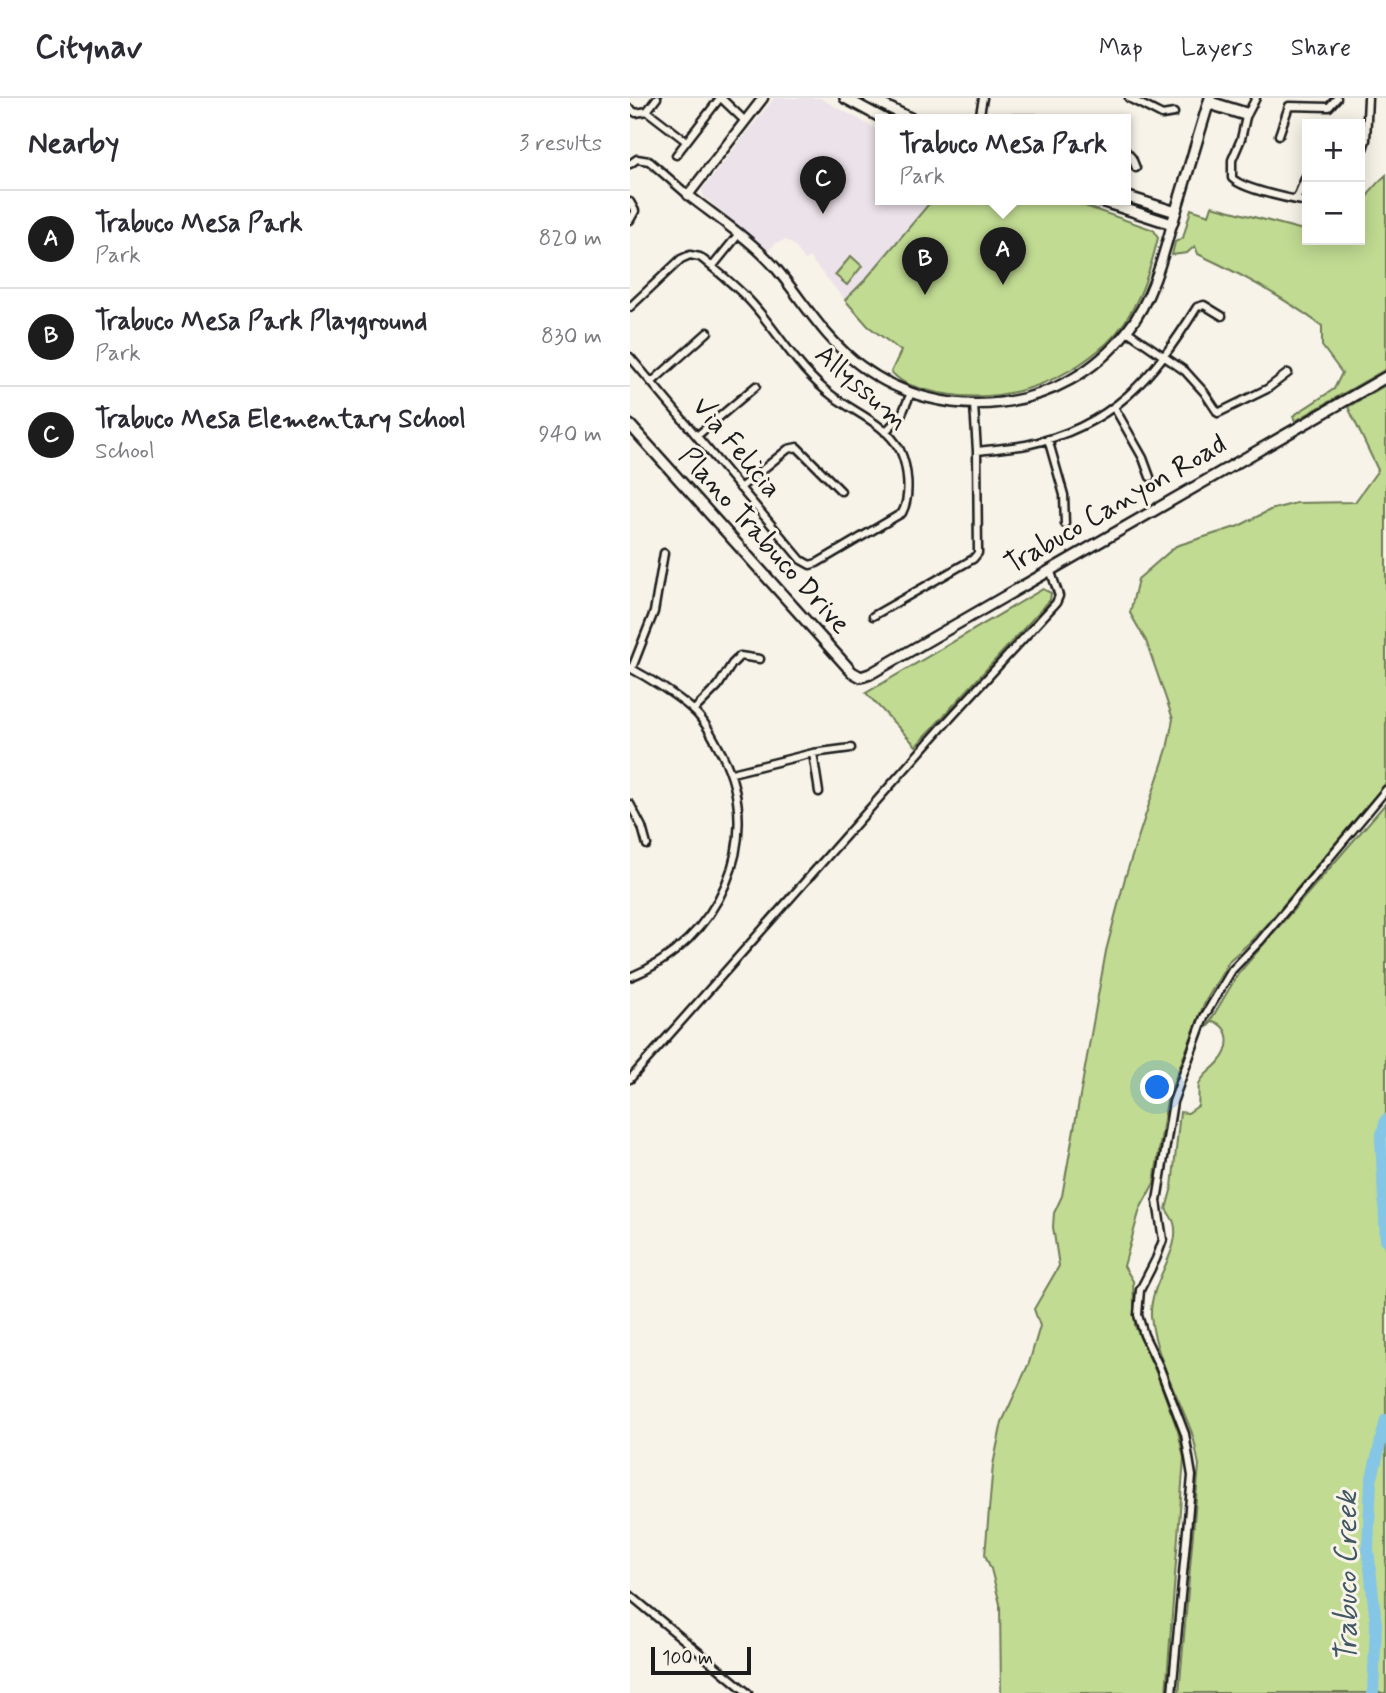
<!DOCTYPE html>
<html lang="en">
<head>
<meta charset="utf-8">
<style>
	:root { --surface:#fff; --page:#f7f7f7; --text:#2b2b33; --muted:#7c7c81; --line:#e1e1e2; --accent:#1c1c1c }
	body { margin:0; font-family:Mynerve,sans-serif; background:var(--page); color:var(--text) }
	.controls { position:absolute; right:21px; top:21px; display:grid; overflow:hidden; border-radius:0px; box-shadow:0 4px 18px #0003 }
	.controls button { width:63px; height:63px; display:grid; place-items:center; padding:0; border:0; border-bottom:2px solid var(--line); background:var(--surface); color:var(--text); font:35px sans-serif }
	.scale { position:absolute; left:21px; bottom:18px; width:100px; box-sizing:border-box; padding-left:7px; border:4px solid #1c1c1c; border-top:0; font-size:19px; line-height:24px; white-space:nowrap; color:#1c1c1c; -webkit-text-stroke:5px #f7f3e8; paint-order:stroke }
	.you { position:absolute; left:528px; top:990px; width:24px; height:24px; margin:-18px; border:5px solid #fff; border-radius:50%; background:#1a73e8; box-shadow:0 0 0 10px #1a73e833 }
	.badge { display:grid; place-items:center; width:46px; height:46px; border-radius:50%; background:var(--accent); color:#fff; font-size:23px; font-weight:700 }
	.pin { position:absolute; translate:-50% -58px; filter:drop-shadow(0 2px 4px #0008) }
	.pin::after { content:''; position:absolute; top:37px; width:24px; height:21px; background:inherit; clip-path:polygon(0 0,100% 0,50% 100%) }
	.popup { position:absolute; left:245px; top:16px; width:256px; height:91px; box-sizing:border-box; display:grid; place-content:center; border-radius:0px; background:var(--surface); filter:drop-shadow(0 2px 5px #0005); font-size:23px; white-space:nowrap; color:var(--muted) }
	.popup b { font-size:26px; color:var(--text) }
	.popup::after { content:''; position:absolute; left:50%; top:100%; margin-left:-14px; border:14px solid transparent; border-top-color:var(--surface) }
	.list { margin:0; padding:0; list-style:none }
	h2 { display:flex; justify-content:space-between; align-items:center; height:91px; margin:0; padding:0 28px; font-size:30px }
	h2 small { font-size:23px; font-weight:400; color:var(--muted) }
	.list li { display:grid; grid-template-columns:46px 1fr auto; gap:21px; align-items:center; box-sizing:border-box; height:98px; padding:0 28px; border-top:2px solid var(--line) }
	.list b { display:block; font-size:26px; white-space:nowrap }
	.list p { margin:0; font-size:23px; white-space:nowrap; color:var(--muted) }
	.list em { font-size:23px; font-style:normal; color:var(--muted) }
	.map { position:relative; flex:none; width:756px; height:1595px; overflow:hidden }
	header { display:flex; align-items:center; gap:42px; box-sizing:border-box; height:98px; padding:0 35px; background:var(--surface); border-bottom:2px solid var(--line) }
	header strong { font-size:33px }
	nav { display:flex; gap:38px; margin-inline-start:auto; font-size:24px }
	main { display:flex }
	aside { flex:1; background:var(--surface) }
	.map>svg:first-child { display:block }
</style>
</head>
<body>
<header>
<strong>Citynav</strong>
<nav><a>Map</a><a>Layers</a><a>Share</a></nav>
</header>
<main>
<aside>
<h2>Nearby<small>3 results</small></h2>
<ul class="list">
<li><span class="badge">A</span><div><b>Trabuco Mesa Park</b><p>Park</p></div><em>820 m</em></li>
<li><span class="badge">B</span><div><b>Trabuco Mesa Park Playground</b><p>Park</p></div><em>830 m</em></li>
<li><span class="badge">C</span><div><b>Trabuco Mesa Elementary School</b><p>School</p></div><em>940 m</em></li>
</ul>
</aside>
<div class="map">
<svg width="756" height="1595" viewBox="0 0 756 1595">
	<rect width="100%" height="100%" fill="#f7f3e8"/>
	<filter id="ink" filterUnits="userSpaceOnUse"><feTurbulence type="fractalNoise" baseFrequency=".0143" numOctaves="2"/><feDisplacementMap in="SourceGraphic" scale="14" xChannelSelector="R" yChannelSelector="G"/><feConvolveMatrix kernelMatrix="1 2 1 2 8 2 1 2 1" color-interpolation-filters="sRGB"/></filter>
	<g filter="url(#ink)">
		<path fill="#ece2e9" d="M144,0H190L250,33V101H303L235,182L215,202L179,159L175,162L164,147L155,142L146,145L139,152L74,99L72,92Z"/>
		<path fill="#c1db92" stroke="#6e7c57" stroke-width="2" d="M756,77V271L665,323L663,318L704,291L712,275L692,248V228C653,199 613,177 568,156L565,148L557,155L542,157L545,144L553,140L561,111L579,117L582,108L677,133V142H730C730,112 732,97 756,77Z
			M303,101H435L524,132L528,140C519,177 506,218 477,245C431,287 371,307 309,295C297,292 279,289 269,281C266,279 264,276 261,274L271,253L238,228L215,202L235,182Z
			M221,158L232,168L217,187L205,177Z
			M756,287V685L645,817L619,845L600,862L574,906L537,1002L524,1085L510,1111L494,1168L503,1183L505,1228L526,1274L548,1333L554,1360L536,1595H371L370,1506L361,1471L355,1457L363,1367L372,1324L399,1265L410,1228L404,1211L429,1168L423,1129L424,1115L432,1098L476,853L495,780L537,651L543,621L516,543L500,515L508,481L546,448L609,428L640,412L666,405L725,404L748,372L718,309Z
			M413,491L421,495L420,502L286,648L236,595Z
			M756,705V1595H549L569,1367C566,1354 565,1341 560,1330C547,1296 524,1254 521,1218C519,1184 552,1152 544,1125C543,1121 539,1116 536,1111L542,1089L550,1014L558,1015L568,1008C569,1002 568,992 569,986C573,976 582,972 588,965C601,951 602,930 583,923L576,930L608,876Z"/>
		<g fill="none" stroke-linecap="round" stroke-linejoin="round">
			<path stroke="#85c6e6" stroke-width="12" d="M756,1022L751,1040L756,1142
				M743,1595L746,1527L738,1450L741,1384L756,1322"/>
			<defs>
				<path id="minor" d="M91,0L115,23
					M499,0L532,17L544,15
					M626,0L616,19L611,41L602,62V80C612,91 661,101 677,104
					M579,2L618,14
					M578,7L616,19
					M0,11L6,15L17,13L56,43
					M17,13L27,0
					M349,21L353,0
					M382,21H406
					M649,37L659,8L699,9L707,0
					M495,52L502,60L506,70
					M46,57L90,0
					M730,60L736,42L738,0
					M0,66L7,61L19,63L58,97
					M666,102L677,76
					M0,104L5,113L0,122
					M82,169L108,137
					M0,209L51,161L60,157L70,159C87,173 104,186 119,202C148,233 168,273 204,299C226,315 257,327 270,352C278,369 281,399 272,415L187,465L180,467L171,462L0,259
					M497,233L555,273L574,294L588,315L637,291L658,275
					M22,284L78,234
					M484,309L513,360L520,379
					M255,334L271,318L281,295
					M68,337L126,288
					M418,341L434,397L435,426
					M347,353C363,351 380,350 396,347C482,329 523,280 567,209L574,207L592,218
					M110,390L158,351L167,349L211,393
					M243,518L343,461L348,455L347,353L344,307
					M0,570C19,580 46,597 62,611C75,622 84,641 92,656C136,742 88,844 0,879
					M2,570L24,514L34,455
					M64,612L88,588L102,566L110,558L130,561
					M183,655L189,694
					M102,675L183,655L221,650
					M0,706L12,729L17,747
					M0,981L313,628L426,505L429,498L420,471
					M0,1497L118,1595
					M542,1595L562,1378L555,1336L529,1268L514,1237L508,1217L510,1192L526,1161L533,1142L527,1103L543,1004L574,919L602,872L630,843L756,692"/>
				<path id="tertiary" d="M133,0L58,97C86,119 120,141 144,168C172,201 195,242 231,268C314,329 433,316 497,233C521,203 532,163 542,126"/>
				<path id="secondary" d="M215,0L254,21
					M239,0L282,21
					M495,98L546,114
					M465,101L542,126L580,0
					M0,327L222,574L231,579L240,576L756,279"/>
			</defs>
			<use href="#minor" stroke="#1c1c1c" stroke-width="11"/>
			<use href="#tertiary" stroke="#1c1c1c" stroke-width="13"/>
			<use href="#secondary" stroke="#1c1c1c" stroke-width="14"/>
			<use href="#minor" stroke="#f7f3e8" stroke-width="6"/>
			<use href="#tertiary" stroke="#f7f3e8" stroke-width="8"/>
			<use href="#secondary" stroke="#f7f3e8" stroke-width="9"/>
		</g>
	</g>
	<g text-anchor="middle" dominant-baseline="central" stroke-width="6" stroke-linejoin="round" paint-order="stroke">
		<g font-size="28" fill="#1c1c1c" stroke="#f7f3e8">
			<text transform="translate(231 290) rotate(41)">Allyssum</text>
			<text transform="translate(106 350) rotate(50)">Via Felicia</text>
			<text transform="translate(486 407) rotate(-30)">Trabuco Canyon Road</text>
			<text transform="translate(134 443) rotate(48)">Plano Trabuco Drive</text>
		</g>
		<g font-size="30" font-style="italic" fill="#415863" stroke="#f7f3e8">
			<text transform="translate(717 1479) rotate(-90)">Trabuco Creek</text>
		</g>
	</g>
</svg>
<div class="controls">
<button>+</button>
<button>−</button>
</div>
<div class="scale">100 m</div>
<div class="you"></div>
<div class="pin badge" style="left:373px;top:187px">A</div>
<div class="popup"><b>Trabuco Mesa Park</b>Park</div>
<div class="pin badge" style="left:295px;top:197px">B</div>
<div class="pin badge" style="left:193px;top:116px">C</div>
</div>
</main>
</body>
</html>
